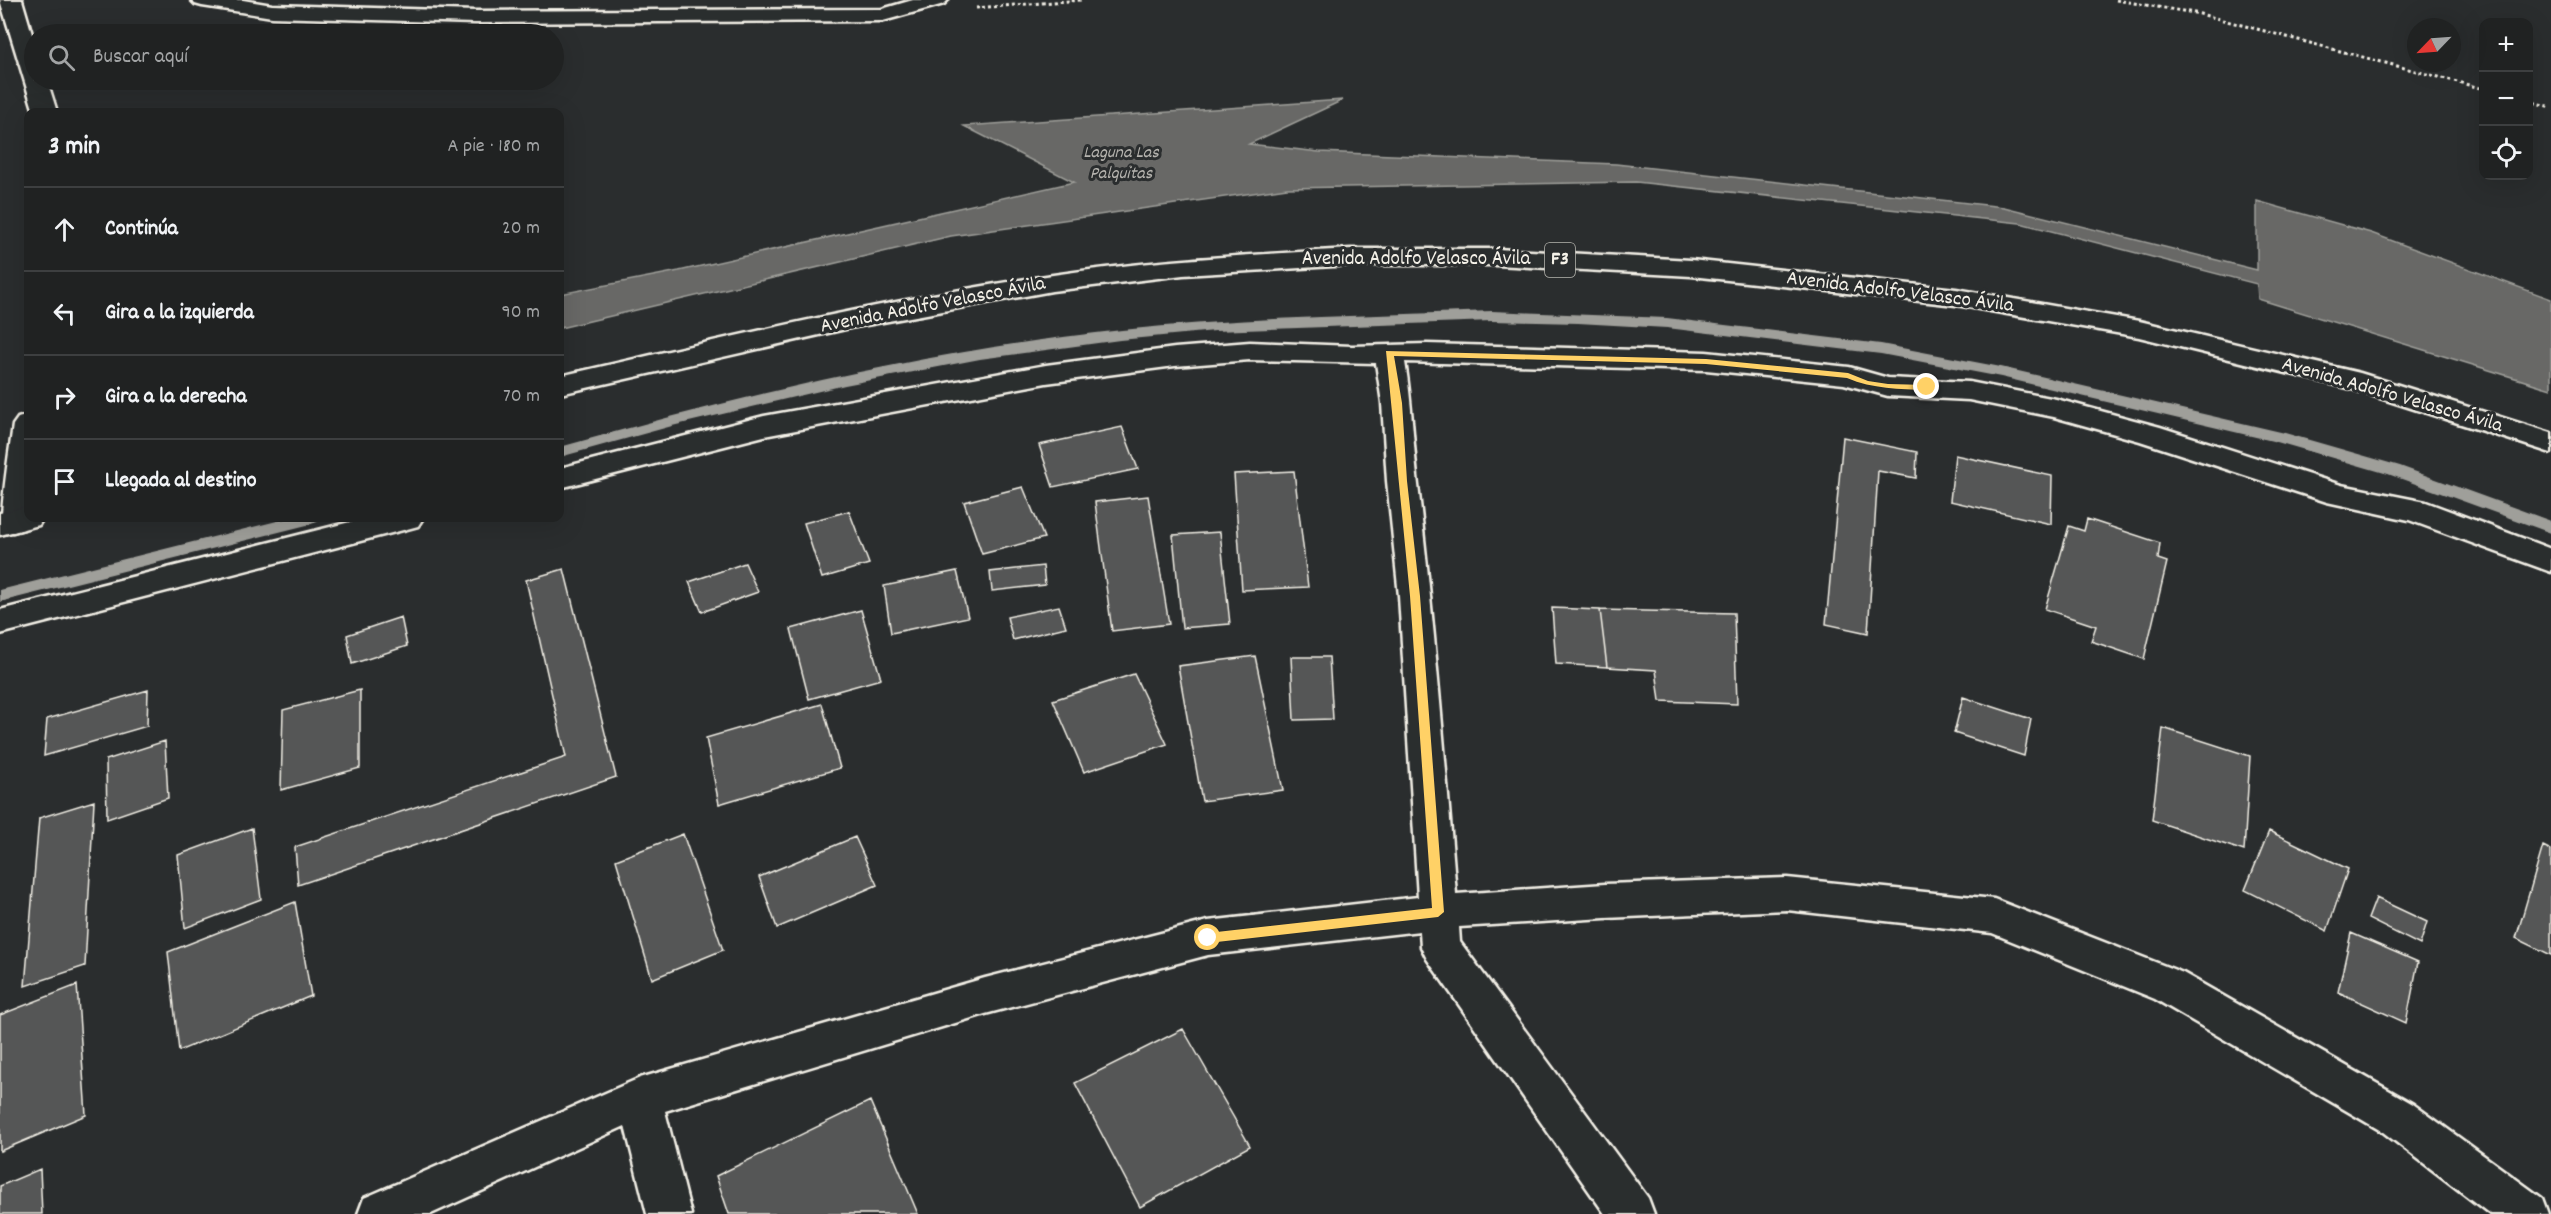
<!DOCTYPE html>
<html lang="es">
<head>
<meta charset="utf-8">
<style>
	:root { --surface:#202222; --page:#2d2f2f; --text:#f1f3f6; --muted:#a2a4a5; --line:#3d3f40 }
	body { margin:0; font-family:Dekko,sans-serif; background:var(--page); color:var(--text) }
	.controls { position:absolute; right:18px; top:18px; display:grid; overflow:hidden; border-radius:12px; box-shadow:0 6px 24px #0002 }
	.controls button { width:54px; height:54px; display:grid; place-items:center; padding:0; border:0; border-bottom:2px solid var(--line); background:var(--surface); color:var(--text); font:30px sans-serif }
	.compass { position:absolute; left:2407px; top:18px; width:54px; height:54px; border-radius:50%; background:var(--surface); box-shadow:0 6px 24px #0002; rotate:245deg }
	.stop { position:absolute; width:18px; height:18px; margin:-14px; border:4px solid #ffd166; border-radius:50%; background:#fff }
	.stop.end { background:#ffd166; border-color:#fff; box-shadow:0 2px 6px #0008 }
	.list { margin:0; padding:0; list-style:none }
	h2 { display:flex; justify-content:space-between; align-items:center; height:78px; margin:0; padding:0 24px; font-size:26px }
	h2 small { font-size:20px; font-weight:400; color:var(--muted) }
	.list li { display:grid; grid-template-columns:39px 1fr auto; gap:18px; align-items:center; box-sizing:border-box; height:84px; padding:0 24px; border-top:2px solid var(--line) }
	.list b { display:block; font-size:22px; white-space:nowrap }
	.list em { font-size:20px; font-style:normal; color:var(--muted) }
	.icon { flex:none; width:33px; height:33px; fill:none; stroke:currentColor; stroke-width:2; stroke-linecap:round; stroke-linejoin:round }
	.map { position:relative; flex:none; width:2551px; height:1214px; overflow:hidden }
	.search { position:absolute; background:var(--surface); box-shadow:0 6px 24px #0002; left:24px; top:24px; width:540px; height:66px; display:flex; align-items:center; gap:15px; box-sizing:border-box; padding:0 21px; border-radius:33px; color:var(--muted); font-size:22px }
	.panel { position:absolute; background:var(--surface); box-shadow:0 6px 24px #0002; left:24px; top:108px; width:540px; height:414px; border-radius:12px }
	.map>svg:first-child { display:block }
</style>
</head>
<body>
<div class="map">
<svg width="2551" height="1214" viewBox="0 0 2551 1214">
	<rect width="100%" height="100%" fill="#2a2d2e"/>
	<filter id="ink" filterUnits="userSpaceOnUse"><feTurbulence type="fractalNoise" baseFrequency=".0167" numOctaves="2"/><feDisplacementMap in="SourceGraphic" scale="12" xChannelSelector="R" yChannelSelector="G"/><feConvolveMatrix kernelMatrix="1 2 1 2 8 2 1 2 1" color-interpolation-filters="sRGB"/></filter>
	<g filter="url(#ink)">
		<path fill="#676866" stroke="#9f9f9a" stroke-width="1.5" d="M1343,100L1249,144L1319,152L1616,164L2004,207L2257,270V201L2371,233L2551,299V389L2258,299L2257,284L2020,223L1636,182L1287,188L951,236L560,328V294L679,271L1074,182L964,126Z"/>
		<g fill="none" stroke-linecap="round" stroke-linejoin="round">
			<path fill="#9f9f9a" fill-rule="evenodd" d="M1492,311L1667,318L1881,344L2001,367L2285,433L2400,466L2551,521V533L2388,474L2277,442L2001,377L1881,354L1667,328L1578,323L1492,321L1215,331L1120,340L980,359L845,385L672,426L560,457V447C744,395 931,350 1122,330C1245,317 1369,316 1492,311Z
				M289,518H320L317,522L311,524L0,602V590Z"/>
		</g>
		<path fill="#555756" stroke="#f4f1e8" stroke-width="1.5" d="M1122,427L1138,469L1053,487L1039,445Z
			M1843,437L1917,452L1916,478L1878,471L1868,633L1826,624Z
			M1955,455L2052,476L2051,524L1950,501Z
			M1294,471L1308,587L1242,590L1234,474Z
			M1023,487L1044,538L982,554L964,502Z
			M1148,496L1169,624L1112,631L1095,502Z
			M849,511L869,564L822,578L804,523Z
			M2087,519L2160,543L2158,559L2167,562L2144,659L2091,641L2096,626L2045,609L2069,526L2084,531Z
			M1220,532L1230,624L1182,628L1173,535Z
			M745,563L758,592L702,612L689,582Z
			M1043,566L1045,585L992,591L990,572Z
			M564,569L616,777L298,885L295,847L566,757L526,580Z
			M957,571L968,617L891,633L884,586Z
			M1059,606L1066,627L1013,640L1007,617Z
			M1552,608L1600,610L1607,667L1556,664Z
			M861,610L881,679L809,699L791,629Z
			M1600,610L1734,613L1737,704L1660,701L1656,670L1607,667Z
			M401,617L407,646L352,664L347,635Z
			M1255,656L1283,790L1202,801L1178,666Z
			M1291,657H1329L1333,719L1294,720Z
			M1134,674L1167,744L1084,772L1053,700Z
			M148,690L147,726L44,756L47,719Z
			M360,690V768L281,790L283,710Z
			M1963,697L2031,719L2024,756L1954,733Z
			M822,704L840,768L719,804L706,738Z
			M2163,728L2250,756L2244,851L2152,820Z
			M165,741L168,798L107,819L106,760Z
			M94,801L85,966L25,986L39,818Z
			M252,828L261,899L185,928L178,855Z
			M2269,831L2348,869L2327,931L2245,890Z
			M683,834L723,950L652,979L616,860Z
			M855,837L877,885L777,928L759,877Z
			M2543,846L2551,850V955L2516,938Z
			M2376,898L2427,922L2420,945L2368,919Z
			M295,902L311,996L179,1051L168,952Z
			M2351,933L2418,962L2406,1023L2338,992Z
			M77,985L86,1115L0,1151V1015Z
			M1183,1029L1250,1146L1140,1207L1075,1083Z
			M870,1101L918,1214H729L716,1176Z
			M40,1169L42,1214H0V1186Z"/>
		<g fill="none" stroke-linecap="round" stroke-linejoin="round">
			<defs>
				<path id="street" d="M0,0H22L34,41V80H47L57,112H34Z
					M191,0H243L272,5L475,11L882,9L913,0H948L944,4L883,21L475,23L272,17L202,6L195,4Z
					M1250,342L1352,346L1427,344L1706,352L1849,367L1888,378L1969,382L2056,399L2160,427L2341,485L2426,502L2551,549V572L2409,520L2327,502L2140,441L2054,417L1969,400L1888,396L1844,384L1706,370L1405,362C1412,403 1413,444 1418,485C1434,621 1445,757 1456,894L1605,884L1787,878L1994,899L2183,973L2413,1104L2542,1198L2548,1214H2490L2383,1132L2155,999L1992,933L1787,910L1605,918L1459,927L1460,942L1648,1198L1654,1214H1605L1427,959L1421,947L1420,931L1208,955L985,1014L665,1111L691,1214H647L625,1126L431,1214H358L364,1198L640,1078L985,978L1208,921L1418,897L1399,596L1387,481L1382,403L1376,363L1250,360L1175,366L1046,383L764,436L560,488V468L764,416L1046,365L1175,348Z
					M28,415L29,518L24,529L13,532L2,529C0,511 10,447 13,425L18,418Z
					M366,518H423L418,526L407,529L0,634V610Z"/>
				<path id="highway" d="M1351,249H1496L1691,260L1956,289L2139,321L2360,373L2551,433V453L2352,389L2139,337L1956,305L1691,276L1496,265H1351L1183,275L1052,291L850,328L560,394V376C723,339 887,299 1053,275C1152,260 1251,255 1351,249Z
					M28,506V518H43L39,525L0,535V513Z"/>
			</defs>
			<use href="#street" stroke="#f4f1e8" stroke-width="5"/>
			<use href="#highway" stroke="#f4f1e8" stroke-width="5"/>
			<path stroke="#f4f1e8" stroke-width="3" stroke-dasharray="3 3" stroke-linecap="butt" d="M2116,0L2200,14L2484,89
				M976,8L1081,0
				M2528,101L2551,107"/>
			<use href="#street" fill="#2a2d2e" fill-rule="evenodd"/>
			<use href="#highway" fill="#2a2d2e" fill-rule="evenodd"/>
		</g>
	</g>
	<path fill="#ffd166" d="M1386,351L1706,359L1848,373L1868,381L1888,384L1927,385L1931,387L1927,390C1899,389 1873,389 1847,378L1706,364L1394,356L1402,403L1407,481L1420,596L1444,912L1438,917L1208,943L1202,938L1208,933L1432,908L1410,596Z"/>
	<g text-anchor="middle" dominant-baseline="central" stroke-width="6" stroke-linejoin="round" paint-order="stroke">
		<g font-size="18" font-style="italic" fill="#b5b3ae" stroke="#2a2d2e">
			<text x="1121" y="153">Laguna Las<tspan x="1121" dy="21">Palquitas</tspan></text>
		</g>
		<rect fill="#2a2d2e" stroke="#b7b6b0" stroke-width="1.5" x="1545" y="243" width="30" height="34" rx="4.5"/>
		<g font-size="20" font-weight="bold" fill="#f4f1e8">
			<text x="1560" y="260">F3</text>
		</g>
		<g font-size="21" fill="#f4f1e8" stroke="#2a2d2e">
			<text x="1416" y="260">Avenida Adolfo Velasco Ávila</text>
			<text transform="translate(1900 293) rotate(7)">Avenida Adolfo Velasco Ávila</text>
			<text transform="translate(933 306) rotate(-11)">Avenida Adolfo Velasco Ávila</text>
			<text transform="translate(2392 396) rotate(16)">Avenida Adolfo Velasco Ávila</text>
		</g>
	</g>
</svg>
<div class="controls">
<button>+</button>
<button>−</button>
<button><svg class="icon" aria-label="locate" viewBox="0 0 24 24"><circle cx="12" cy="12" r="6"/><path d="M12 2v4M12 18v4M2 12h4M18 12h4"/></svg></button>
</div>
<svg class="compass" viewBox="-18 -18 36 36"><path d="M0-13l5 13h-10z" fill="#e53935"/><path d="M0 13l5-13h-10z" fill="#a2a4a5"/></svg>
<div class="stop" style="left:1208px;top:938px"></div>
<div class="stop end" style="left:1927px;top:387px"></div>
<div class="search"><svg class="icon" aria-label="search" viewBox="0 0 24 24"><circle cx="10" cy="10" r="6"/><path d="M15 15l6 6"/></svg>Buscar aquí</div>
<section class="panel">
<h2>3 min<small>A pie · 180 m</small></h2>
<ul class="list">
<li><svg class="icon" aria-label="ahead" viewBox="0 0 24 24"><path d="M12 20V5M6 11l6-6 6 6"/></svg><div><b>Continúa</b></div><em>20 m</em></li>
<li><svg class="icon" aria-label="left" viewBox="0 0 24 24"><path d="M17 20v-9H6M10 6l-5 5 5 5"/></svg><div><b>Gira a la izquierda</b></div><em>90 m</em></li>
<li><svg class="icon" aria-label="right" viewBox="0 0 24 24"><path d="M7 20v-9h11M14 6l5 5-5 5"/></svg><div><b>Gira a la derecha</b></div><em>70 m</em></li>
<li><svg class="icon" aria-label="arrive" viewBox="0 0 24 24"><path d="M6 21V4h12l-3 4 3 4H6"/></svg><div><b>Llegada al destino</b></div></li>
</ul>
</section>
</div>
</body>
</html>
